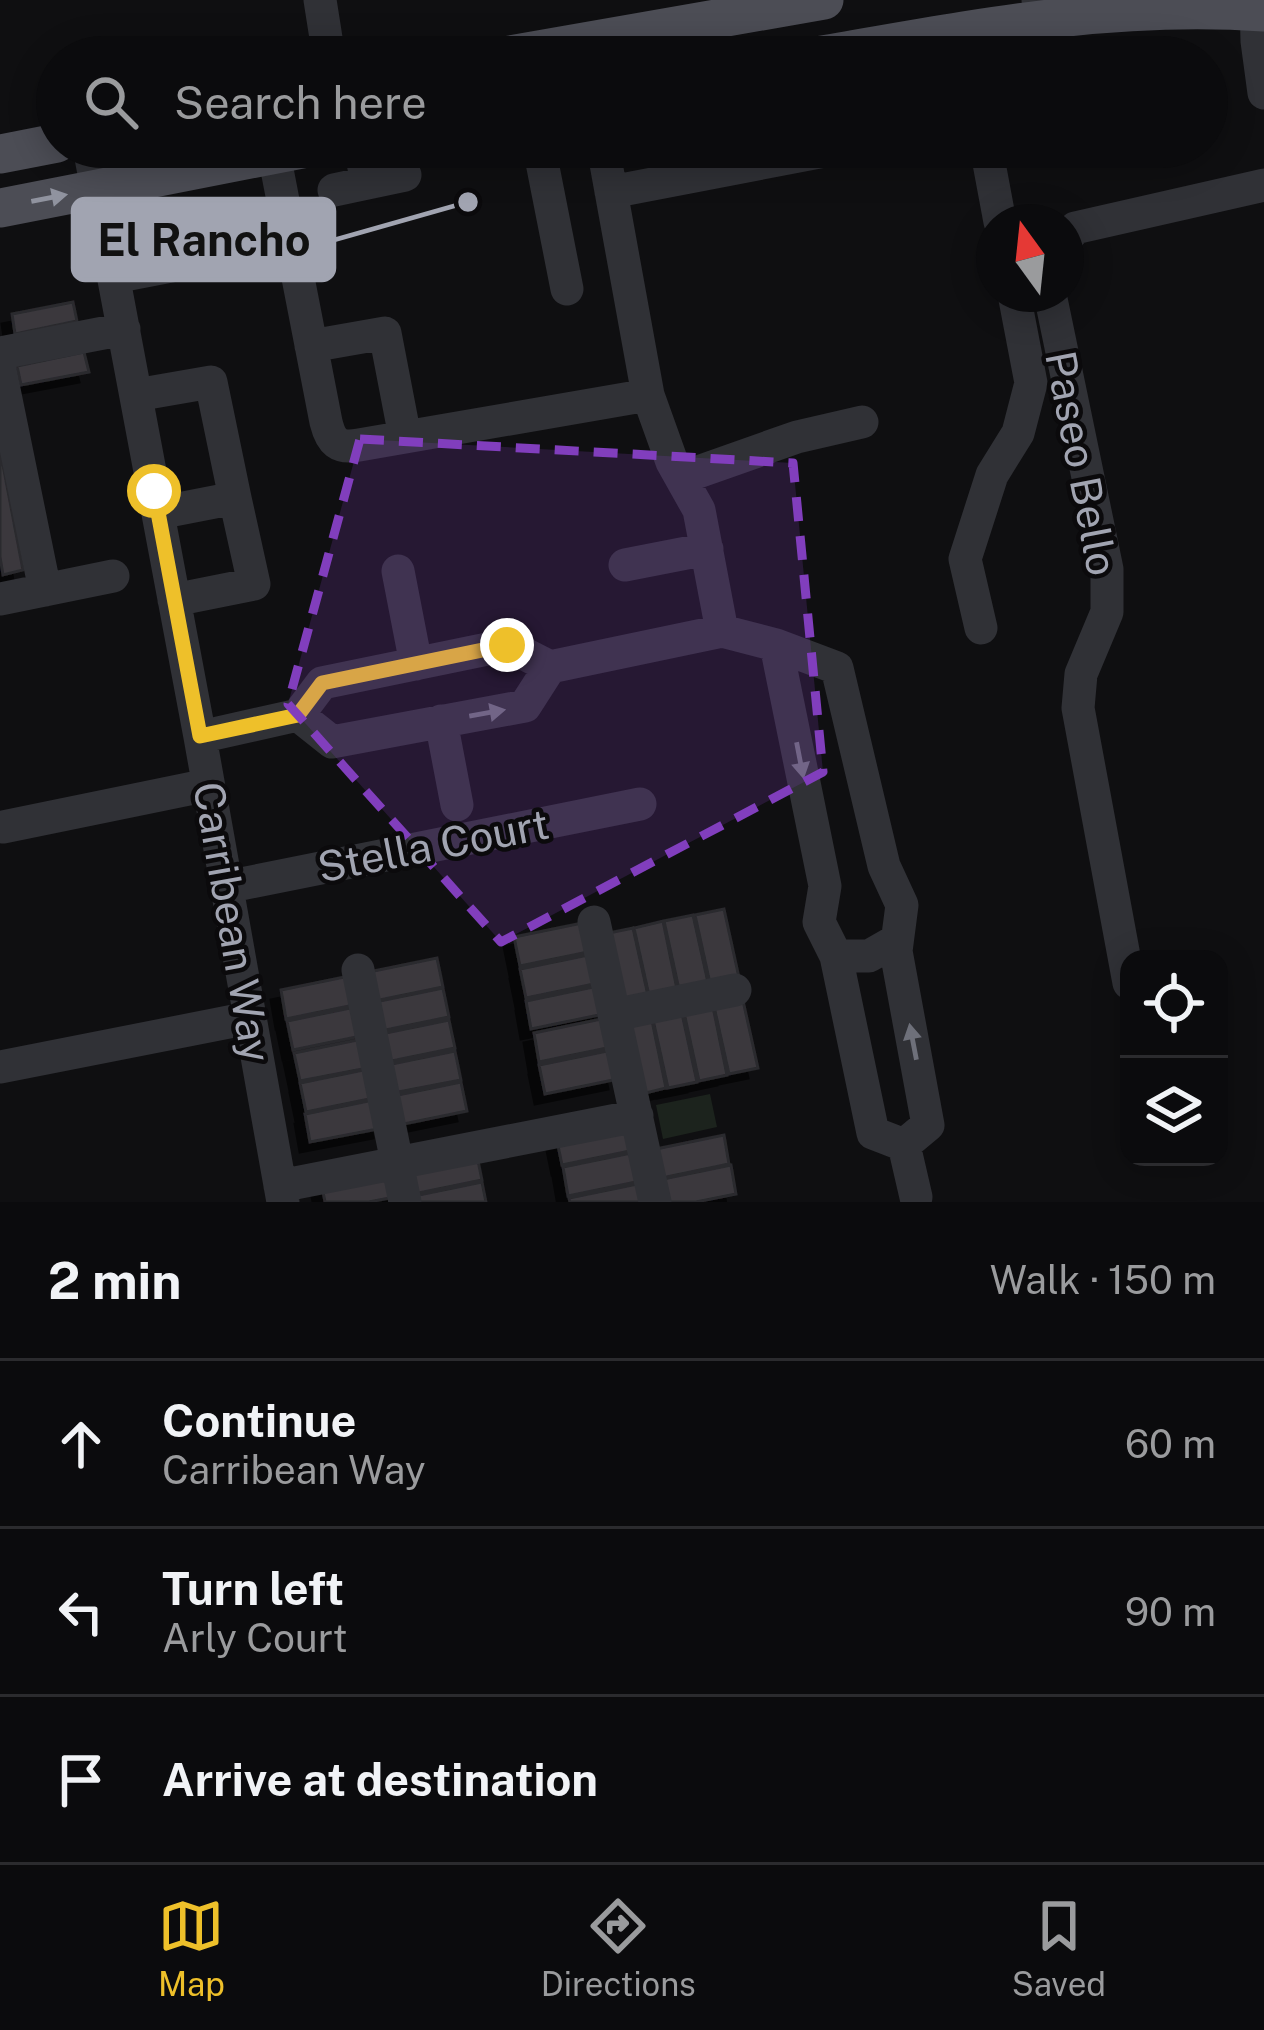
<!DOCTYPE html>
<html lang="en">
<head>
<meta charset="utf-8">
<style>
	:root { --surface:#0b0b0d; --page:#19191b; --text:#f1f3f6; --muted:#9a9b9d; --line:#2b2b2e; --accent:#eec02a }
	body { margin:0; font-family:"Public Sans",sans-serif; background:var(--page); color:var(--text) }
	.controls { position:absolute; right:36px; bottom:36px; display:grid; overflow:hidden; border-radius:24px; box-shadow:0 6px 30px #0003 }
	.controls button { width:108px; height:108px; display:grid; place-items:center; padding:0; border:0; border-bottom:3px solid var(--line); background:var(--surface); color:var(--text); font:60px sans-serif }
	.compass { position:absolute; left:976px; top:204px; width:108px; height:108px; border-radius:50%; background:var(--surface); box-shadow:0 6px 30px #0003; rotate:345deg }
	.stop { position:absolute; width:36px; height:36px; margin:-27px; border:9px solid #eec02a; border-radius:50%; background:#fff }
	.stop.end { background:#eec02a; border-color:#fff; box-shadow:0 3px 12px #0008 }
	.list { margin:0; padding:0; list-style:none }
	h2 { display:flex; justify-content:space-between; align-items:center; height:156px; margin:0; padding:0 48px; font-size:51px }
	h2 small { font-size:39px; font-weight:400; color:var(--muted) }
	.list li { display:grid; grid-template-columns:78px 1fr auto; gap:36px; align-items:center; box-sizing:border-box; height:168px; padding:0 48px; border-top:3px solid var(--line) }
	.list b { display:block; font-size:45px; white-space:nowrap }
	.list p { margin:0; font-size:39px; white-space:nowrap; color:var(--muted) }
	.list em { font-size:39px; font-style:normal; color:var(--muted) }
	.icon { flex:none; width:66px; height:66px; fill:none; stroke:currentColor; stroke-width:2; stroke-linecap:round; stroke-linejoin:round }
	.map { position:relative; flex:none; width:1264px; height:1202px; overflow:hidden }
	.search { position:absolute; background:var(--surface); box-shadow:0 6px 30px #0003; left:36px; right:36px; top:36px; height:132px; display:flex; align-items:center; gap:30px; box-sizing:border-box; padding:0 42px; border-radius:66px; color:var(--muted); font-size:45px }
	.sheet { height:660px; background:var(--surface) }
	nav { display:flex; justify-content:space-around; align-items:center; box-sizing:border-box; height:168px; border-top:3px solid var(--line); background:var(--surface); font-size:33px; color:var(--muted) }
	nav a { display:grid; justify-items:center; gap:6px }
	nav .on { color:var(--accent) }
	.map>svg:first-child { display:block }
</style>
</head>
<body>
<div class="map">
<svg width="1264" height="1202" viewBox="0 0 1264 1202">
	<defs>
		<filter id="shadow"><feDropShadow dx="-10" dy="10" stdDeviation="0" flood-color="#0009"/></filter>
	</defs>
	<rect width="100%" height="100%" fill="#0f0f11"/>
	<path fill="#1c231d" d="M710,1094L717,1127L663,1139L656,1105Z"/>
	<path fill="#3a393e" stroke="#2a292d" stroke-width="3" filter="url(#shadow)" d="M73,302L77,321L15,334L12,314Z
		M84,352L89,372L21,385L17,366Z
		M0,449L23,570L3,575L0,557Z
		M724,909L740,982L711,988L695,915Z
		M693,915L709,987L680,994L664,921Z
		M663,921L678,994L650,1000L634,928Z
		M587,922L593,951L520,966L514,937Z
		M633,928L649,1000L621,1007L604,934Z
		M593,954L599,983L526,998L520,969Z
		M437,958L443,987L370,1002L364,973Z
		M354,975L359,1004L286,1019L281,990Z
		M598,986L604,1014L531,1029L526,1001Z
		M443,988L449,1017L376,1032L370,1003Z
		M742,996L758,1068L729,1074L713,1002Z
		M712,1002L727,1075L699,1081L683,1008Z
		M360,1006L366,1035L293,1050L287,1021Z
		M681,1009L697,1082L668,1088L652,1015Z
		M651,1016L666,1088L638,1095L622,1022Z
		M606,1018L612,1047L539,1062L534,1033Z
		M449,1020L455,1048L382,1063L376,1035Z
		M367,1038L373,1067L300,1081L294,1053Z
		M612,1050L618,1079L545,1094L539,1065Z
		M455,1051L461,1080L388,1094L382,1066Z
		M373,1068L379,1097L306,1112L300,1083Z
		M461,1082L467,1111L394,1126L388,1097Z
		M378,1099L383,1128L310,1142L305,1114Z
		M629,1121L635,1150L562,1165L556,1136Z
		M724,1135L729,1164L657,1179L651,1150Z
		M476,1151L482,1180L409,1195L403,1166Z
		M636,1152L641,1181L568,1196L563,1167Z
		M731,1165L736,1194L696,1202H662L658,1180Z
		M394,1167L400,1196L369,1202H325L321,1182Z
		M482,1182L486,1202H410L409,1197Z
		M642,1183L646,1202H570L569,1198Z"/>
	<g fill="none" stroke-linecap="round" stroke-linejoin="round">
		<path stroke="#303136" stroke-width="33" d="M320,0L329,57
			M1038,0L1047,57
			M1256,0L1257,41L1264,93
			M89,147L200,737L283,1202
			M360,147L367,183L405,175
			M539,147L567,289
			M603,147L648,395L672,462L699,510L722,631
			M986,147L1000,222
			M274,154L326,422C331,442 338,449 359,445L648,395
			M334,190L367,183
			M611,192L835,149L834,147
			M1066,239L1075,228L1264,185
			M114,277L291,243
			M1050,294L1107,569V612L1081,674L1078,708L1129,983
			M311,346L385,333L405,437
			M0,353L124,329
			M0,370L45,590
			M136,395L211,382L235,498L158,513
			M681,478L797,437L862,422
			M625,565L707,549
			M398,571L416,664
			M0,599L113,576
			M174,600L254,584L235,498
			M981,628L965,559L992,475L1018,433L1031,383L1014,294
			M776,645L825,886L819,922L836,956L873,1133L904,1145
			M298,715L332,742L525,706L550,667
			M441,721L457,805
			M200,737L298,715L322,683L507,645L550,667L722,631L776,645L837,668L884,866L902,905L896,951L928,1125L904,1145
			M3,827L208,785
			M226,887L640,804
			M594,922L655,1202
			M836,956H869L897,940
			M358,970L405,1202
			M614,1015L735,990
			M0,1067L249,1018
			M904,1145L916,1197
			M280,1186L637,1116"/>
		<path stroke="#4c4d55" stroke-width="39" d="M499,57L824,0
			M811,57C964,31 1107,1 1264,12
			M0,154L57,143
			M0,208L312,147"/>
	</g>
	<defs><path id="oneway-solid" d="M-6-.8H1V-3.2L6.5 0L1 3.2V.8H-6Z" transform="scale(3)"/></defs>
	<use fill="#90939f" href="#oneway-solid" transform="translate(49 198) rotate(-11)"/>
	<g fill="#6e707a">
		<use href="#oneway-solid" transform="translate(487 713) rotate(-10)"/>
		<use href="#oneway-solid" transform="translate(800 760) rotate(79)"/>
		<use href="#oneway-solid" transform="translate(913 1042) rotate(-101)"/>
	</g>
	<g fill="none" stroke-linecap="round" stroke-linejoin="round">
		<path stroke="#eec02a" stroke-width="15" d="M154,491L200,736L298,715L322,683L507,645"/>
	</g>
	<path fill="#813ebd" fill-opacity="0.2" stroke="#813ebd" stroke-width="9" stroke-dasharray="24 15" stroke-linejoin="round" d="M360,439L793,463L823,772L501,942L288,704Z"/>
	<g text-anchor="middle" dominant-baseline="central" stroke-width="9" stroke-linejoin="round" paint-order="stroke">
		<g font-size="42" fill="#a1a4b1" stroke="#0b0a0c">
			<text transform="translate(1082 463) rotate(79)">Paseo Bello</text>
			<text transform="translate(433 845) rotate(-11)">Stella Court</text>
			<text transform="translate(233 922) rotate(80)">Carribean Way</text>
		</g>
	</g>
	<path fill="none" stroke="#a1a4b1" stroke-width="4.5" d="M468 202L334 240"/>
	<circle fill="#a1a4b1" stroke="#0b0a0c" stroke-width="4.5" cx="468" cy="202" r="12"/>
	<rect fill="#a1a4b1" stroke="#a1a4b1" stroke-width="4.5" x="73" y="199" width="261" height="81" rx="12"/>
	<g font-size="45" text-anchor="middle" font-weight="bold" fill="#111">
		<text x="204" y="256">El Rancho</text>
	</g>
</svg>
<div class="controls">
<button><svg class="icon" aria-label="locate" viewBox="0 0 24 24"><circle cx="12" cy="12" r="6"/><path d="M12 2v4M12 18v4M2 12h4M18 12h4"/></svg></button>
<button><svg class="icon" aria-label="layers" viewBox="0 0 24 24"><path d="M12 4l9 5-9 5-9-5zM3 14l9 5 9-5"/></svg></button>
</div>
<svg class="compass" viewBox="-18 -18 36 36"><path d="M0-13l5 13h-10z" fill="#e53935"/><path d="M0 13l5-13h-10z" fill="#9a9b9d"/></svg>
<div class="stop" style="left:154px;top:491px"></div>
<div class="stop end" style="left:507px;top:645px"></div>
<div class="search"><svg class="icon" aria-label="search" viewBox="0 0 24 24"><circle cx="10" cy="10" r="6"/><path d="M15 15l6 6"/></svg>Search here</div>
</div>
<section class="sheet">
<h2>2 min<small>Walk · 150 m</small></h2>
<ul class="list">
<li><svg class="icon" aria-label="ahead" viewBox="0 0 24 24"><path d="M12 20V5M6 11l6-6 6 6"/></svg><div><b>Continue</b><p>Carribean Way</p></div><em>60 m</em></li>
<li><svg class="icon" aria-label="left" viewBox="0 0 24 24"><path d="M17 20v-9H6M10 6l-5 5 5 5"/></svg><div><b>Turn left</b><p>Arly Court</p></div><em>90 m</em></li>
<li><svg class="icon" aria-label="arrive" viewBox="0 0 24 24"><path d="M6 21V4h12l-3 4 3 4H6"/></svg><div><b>Arrive at destination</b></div></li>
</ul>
</section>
<nav>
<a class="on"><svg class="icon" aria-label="map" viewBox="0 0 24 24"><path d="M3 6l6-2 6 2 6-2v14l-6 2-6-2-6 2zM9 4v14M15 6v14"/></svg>Map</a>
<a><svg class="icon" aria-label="directions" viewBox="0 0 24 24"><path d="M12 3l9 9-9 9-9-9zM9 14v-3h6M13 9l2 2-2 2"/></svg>Directions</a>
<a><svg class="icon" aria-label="saved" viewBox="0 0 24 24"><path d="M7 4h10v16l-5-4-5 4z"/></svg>Saved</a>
</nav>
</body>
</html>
